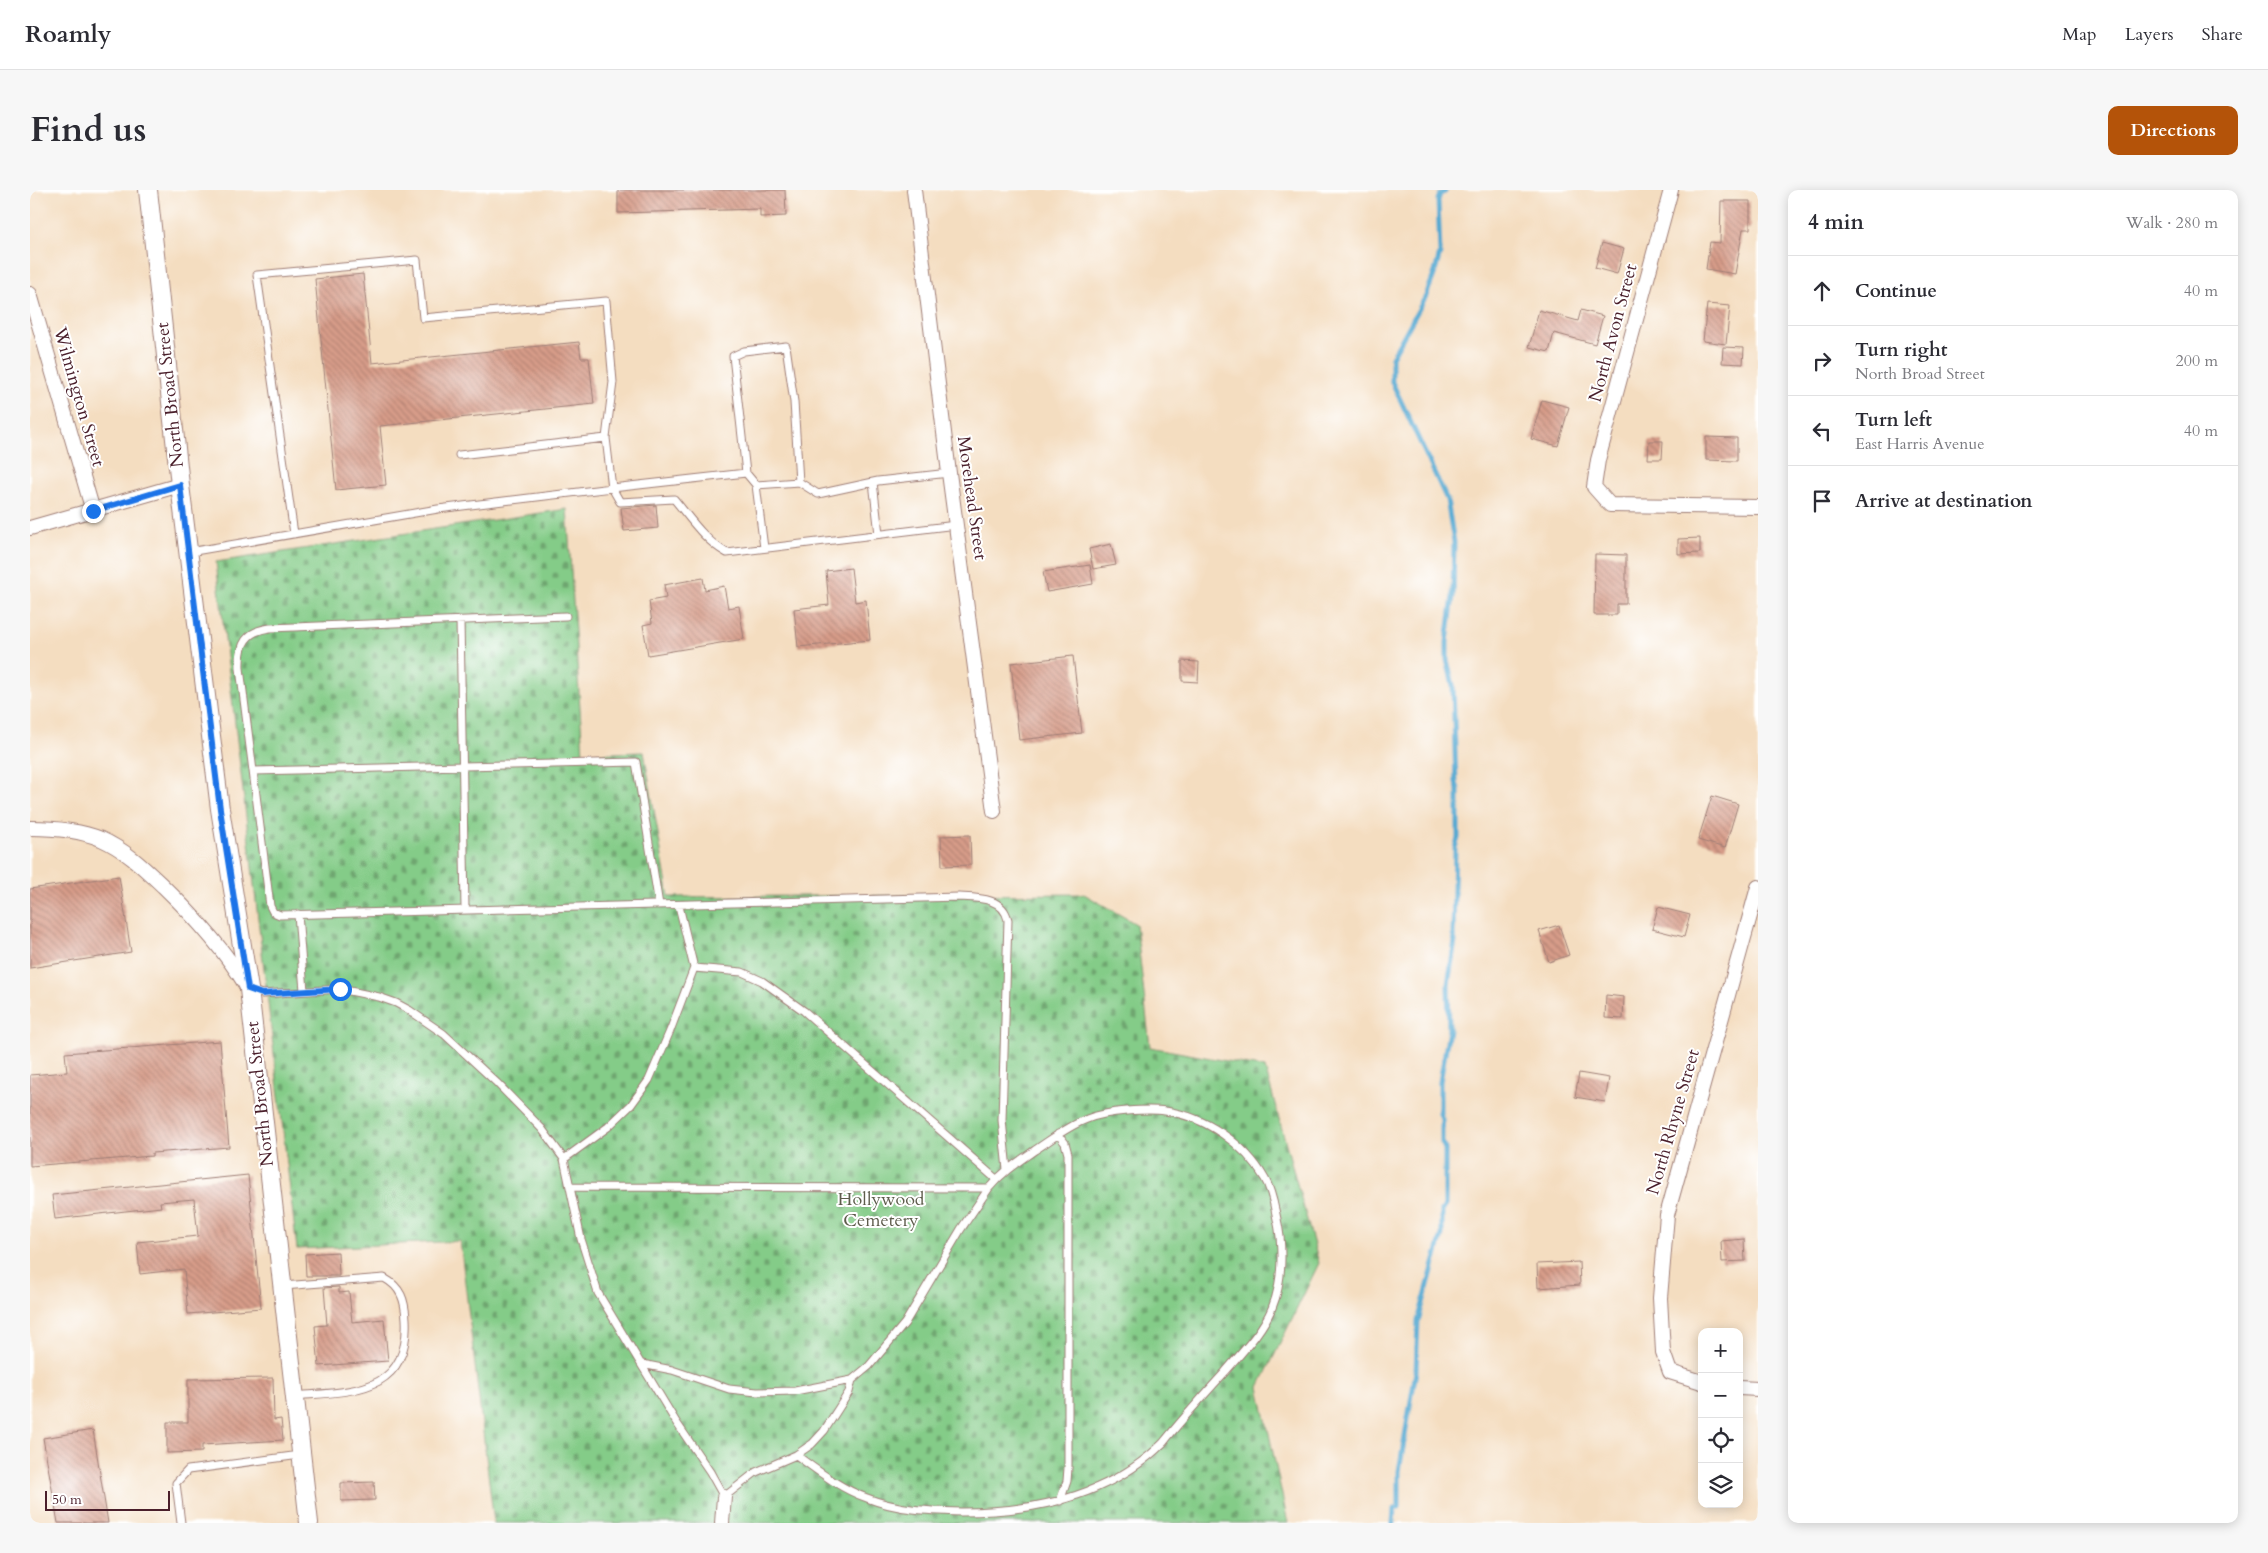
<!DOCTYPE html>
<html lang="en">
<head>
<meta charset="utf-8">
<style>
	:root { --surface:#fff; --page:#f7f7f7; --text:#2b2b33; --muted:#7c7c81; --line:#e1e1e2; --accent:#b45309 }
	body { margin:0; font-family:Cardo,serif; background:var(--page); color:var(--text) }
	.controls { position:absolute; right:15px; bottom:15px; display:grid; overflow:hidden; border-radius:10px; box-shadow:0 2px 12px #0003 }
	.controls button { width:45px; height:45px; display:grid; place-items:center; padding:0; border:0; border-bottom:1px solid var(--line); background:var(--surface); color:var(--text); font:25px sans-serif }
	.scale { position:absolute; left:15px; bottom:12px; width:125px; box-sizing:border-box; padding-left:5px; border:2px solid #4a1f2b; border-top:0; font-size:14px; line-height:18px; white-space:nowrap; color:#4a1f2b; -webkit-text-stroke:4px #fff; paint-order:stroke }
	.stop { position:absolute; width:15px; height:15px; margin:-11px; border:4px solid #1a73e8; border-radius:50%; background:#fff }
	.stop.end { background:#1a73e8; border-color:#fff; box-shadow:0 1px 5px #0008 }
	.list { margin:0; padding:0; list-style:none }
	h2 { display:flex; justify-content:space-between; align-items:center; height:65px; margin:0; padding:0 20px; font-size:21px }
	h2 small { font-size:16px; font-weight:400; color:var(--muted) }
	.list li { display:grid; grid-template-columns:32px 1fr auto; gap:15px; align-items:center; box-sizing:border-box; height:70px; padding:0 20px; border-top:1px solid var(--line) }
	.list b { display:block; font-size:19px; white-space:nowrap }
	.list p { margin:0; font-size:16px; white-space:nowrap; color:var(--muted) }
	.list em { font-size:16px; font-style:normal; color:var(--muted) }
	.icon { flex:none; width:28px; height:28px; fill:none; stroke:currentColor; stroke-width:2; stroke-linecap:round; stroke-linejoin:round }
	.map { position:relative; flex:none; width:1728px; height:1333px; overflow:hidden; border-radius:10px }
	header { display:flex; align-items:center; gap:30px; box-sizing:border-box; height:70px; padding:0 25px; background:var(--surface); border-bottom:1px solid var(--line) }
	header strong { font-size:24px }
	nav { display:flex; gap:28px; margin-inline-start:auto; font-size:18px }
	.intro { display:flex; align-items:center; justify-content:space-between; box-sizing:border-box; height:120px; padding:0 30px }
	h1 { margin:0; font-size:35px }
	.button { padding:12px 22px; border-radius:10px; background:var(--accent); color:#fff; font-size:18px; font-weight:700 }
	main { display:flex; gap:30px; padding:0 30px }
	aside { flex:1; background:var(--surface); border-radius:10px; box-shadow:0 2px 12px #0003 }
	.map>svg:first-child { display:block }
</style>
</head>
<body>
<header>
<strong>Roamly</strong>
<nav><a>Map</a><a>Layers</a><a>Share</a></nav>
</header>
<div class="intro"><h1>Find us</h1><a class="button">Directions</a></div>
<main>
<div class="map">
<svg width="1728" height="1333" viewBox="0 0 1728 1333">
	<defs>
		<pattern id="cemetery-stones" width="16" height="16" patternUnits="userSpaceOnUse" patternTransform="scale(1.25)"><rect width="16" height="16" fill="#84cc88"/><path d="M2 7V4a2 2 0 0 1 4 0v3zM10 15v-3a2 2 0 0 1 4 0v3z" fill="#6ea56f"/></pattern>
		<pattern id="building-back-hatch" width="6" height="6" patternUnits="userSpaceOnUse" patternTransform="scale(1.25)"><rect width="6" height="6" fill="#d79c89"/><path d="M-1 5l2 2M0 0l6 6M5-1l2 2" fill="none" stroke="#b07f70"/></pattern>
	</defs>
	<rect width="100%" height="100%" fill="#fff"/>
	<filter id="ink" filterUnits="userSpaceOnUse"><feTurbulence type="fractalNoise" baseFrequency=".02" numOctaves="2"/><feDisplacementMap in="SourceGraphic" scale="10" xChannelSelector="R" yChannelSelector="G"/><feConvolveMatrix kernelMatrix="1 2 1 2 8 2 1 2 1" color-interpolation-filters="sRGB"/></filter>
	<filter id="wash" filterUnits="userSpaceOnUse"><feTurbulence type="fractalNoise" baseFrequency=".0096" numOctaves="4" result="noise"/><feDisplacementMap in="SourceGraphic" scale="20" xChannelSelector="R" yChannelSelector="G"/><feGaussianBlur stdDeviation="1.12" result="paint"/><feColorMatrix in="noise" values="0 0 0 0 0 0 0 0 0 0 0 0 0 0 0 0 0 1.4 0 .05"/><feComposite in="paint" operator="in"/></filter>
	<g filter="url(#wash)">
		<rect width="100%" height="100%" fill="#f4ddc0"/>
		<path fill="url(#cemetery-stones)" stroke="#67765a" d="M537,319L553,564L614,562L639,707L1054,704L1106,734L1120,857L1235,878L1289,1073L1229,1197L1258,1333H464L430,1051L267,1059L186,372Z"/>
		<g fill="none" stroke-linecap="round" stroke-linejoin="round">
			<path stroke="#55a9d1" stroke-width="5" d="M1363,1333L1364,1319L1369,1317V1281L1386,1181L1388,1131L1412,1045V1021L1415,1015V959L1412,953V929L1410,923V892L1419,840L1418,794L1425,751L1423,745L1425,658L1428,648V599L1426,593L1423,495L1417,470V452L1423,406L1424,352L1417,310L1362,192V167L1396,106L1405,82L1410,63L1408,10L1410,4L1415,2V0"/>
		</g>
		<g id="blocks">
			<path fill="url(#building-back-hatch)" d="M588,0H755L756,26L730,27V19L588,23Z
				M1691,11H1720V39H1713L1705,84L1676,79L1680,52L1690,53Z
				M1572,53L1594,59L1587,84L1565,78Z
				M333,84L342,173L549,152L551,168H559L564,214L350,236L356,295L306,300L285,89Z
				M1677,114L1700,116L1696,154L1673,151Z
				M1509,120L1548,131L1551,120L1573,126L1565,154L1524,143L1519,162L1499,157Z
				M1693,157L1714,158L1713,174L1692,173Z
				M1512,210L1539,217L1528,256L1501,249Z
				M1676,247L1707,248V271L1676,270Z
				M1619,251H1633L1632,269H1618Z
				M626,315L628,338L594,341L591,318Z
				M1670,348V363L1648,364V349Z
				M1081,354L1086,375L1063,379L1059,359Z
				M1565,364L1596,365V414H1587V425H1564Z
				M1060,375L1063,394L1017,402L1013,382Z
				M821,378L825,412L836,410L840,450L768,457L764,419L799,415L796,381Z
				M673,388L675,400L694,396L698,418L709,416L714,449L618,465L613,435L622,433L619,411L636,408L634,395Z
				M1043,466L1052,543L989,550L981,473Z
				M1152,471L1169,472L1168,492L1152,491Z
				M1682,606L1708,614L1695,658L1668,650Z
				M940,645L941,675L912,676L911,646Z
				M89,686L101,762L0,778V699Z
				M1628,717L1660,725L1654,747L1622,739Z
				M1529,735L1539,765L1519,772L1509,741Z
				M1576,805L1594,807L1593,829L1575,828Z
				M190,851L199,957L122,963V966L0,976V885L37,882L35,863Z
				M1549,883L1579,888L1575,912L1545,907Z
				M218,985L231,1118L158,1124L154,1079L110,1084L107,1052L168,1046L164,1009L130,1012L131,1017L25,1029L22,1005Z
				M1714,1049L1715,1071L1692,1072L1691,1051Z
				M308,1062L309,1086H276L275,1064Z
				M1549,1072L1550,1095L1508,1098L1507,1074Z
				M309,1097V1103L319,1102L322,1132L354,1129L358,1171L289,1176L285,1136L297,1135L294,1098Z
				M243,1188L244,1230L251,1229L253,1250L172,1255V1262L137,1263V1232H158V1189Z
				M63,1240L78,1333H28L13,1248Z
				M344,1292L345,1310L311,1311V1293Z"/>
		</g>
	</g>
	<g filter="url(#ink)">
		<use href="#blocks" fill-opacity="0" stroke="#9f7e76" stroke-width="1"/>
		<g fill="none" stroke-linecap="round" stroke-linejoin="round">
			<defs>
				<path id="service" d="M429,265L576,248
					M769,292L764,212L756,156L714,161L703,166L716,283L726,295L769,292L788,304L848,291L919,283
					M843,292L849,344
					M726,295L734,358
					M264,344L227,85L387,70L393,128L576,111L583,192L576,248L582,298L716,283
					M159,362L408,319L582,298L590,312L644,309C660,328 675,351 697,363L926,335
					M536,426L240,438C216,441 209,454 210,478L240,716L243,722L250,725L929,707C947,708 973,707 978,730L972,930L977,980
					M430,430L435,719
					M224,581L606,572L629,715
					M268,724L274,801
					M664,778L712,782L732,791L774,821L966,989
					M220,800L232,804L310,799L349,807L366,813L379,820L414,844L467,893L512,939L534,969L551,1049L568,1103L646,1232L680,1282L694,1307L726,1282L766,1265C788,1281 811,1299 837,1308C867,1320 899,1321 931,1322C1004,1322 1080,1306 1133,1253C1153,1228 1174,1205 1195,1182C1212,1162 1232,1142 1242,1118C1253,1092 1253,1055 1247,1029C1244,1015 1242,1001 1235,989C1215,954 1175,926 1135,921C1123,919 1110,920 1097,921C1085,922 1069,924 1057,929C1038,936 1022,949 1005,960C988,972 972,982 959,998L541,997
					M1028,944L1035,953L1038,964V1278L1037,1291L1030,1311
					M534,969L578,937L601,915L619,890L640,841L664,778L649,716
					M253,1096L354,1088C371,1097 375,1110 376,1129C380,1204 322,1201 265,1206
					M612,1174L642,1180L699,1199L727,1202L765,1201L822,1190
					M766,1265L782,1254L794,1241L819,1202L822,1190L839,1176L875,1133L931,1039L959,998
					M151,1333L146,1293L158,1280L270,1265"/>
				<path id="minor" d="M884,0L919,283L964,621
					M1641,0L1568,270L1564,297L1580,315L1728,317
					M0,104L63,321
					M0,338L150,295
					M0,638C24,638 49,640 71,649C96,660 115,679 134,697C166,728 194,759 217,797
					M1672,1192L1640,1182L1633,1162L1630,1108L1637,1025L1728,697
					M1709,1198L1728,1199
					M692,1333L694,1307"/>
				<path id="tertiary" d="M118,0L150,295L190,619L219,799L279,1333"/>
			</defs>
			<use href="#service" stroke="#9f7e76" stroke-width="9"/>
			<use href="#minor" stroke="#9f7e76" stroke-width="16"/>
			<use href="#tertiary" stroke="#9f7e76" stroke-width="20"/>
			<use href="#service" stroke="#fff" stroke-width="7"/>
			<use href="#minor" stroke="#fff" stroke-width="14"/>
			<use href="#tertiary" stroke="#fff" stroke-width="18"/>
		</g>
	</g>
	<g fill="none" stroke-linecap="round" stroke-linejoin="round" filter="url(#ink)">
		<path stroke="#1a73e8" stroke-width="6" d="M63,321L150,295L190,619L218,799L232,804L310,799"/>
	</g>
	<g text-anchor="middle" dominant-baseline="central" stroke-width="4" stroke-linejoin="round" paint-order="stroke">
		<g font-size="18" fill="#4a1f2b" stroke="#fff">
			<text transform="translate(1583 143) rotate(-75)">North Avon Street</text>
			<text transform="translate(140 205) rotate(-96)">North Broad Street</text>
			<text transform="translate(49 207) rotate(74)">Wilmington Street</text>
			<text transform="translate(942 308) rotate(82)">Morehead Street</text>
			<text transform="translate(230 904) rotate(-96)">North Broad Street</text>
			<text transform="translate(1643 932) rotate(-74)">North Rhyne Street</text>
		</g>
		<g font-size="18" fill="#5e5c4c" stroke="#fff">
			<text x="851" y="1009">Hollywood<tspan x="851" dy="21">Cemetery</tspan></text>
		</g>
	</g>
</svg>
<div class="controls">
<button>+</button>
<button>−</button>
<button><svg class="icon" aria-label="locate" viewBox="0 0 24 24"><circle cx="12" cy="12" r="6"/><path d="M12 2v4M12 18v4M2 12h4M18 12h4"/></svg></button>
<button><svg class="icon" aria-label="layers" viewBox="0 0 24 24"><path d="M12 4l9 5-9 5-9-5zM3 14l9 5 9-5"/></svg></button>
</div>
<div class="scale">50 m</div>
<div class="stop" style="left:310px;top:799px"></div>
<div class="stop end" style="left:63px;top:321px"></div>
</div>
<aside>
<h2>4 min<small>Walk · 280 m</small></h2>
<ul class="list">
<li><svg class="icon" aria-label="ahead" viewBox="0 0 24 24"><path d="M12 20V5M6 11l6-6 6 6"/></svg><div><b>Continue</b></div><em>40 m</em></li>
<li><svg class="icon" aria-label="right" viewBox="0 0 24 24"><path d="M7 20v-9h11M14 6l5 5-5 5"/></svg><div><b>Turn right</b><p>North Broad Street</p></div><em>200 m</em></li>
<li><svg class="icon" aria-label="left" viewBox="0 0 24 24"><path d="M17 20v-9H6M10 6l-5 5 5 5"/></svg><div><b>Turn left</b><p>East Harris Avenue</p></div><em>40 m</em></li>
<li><svg class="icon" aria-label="arrive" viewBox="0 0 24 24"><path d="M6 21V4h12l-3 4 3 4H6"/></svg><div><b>Arrive at destination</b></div></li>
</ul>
</aside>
</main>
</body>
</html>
